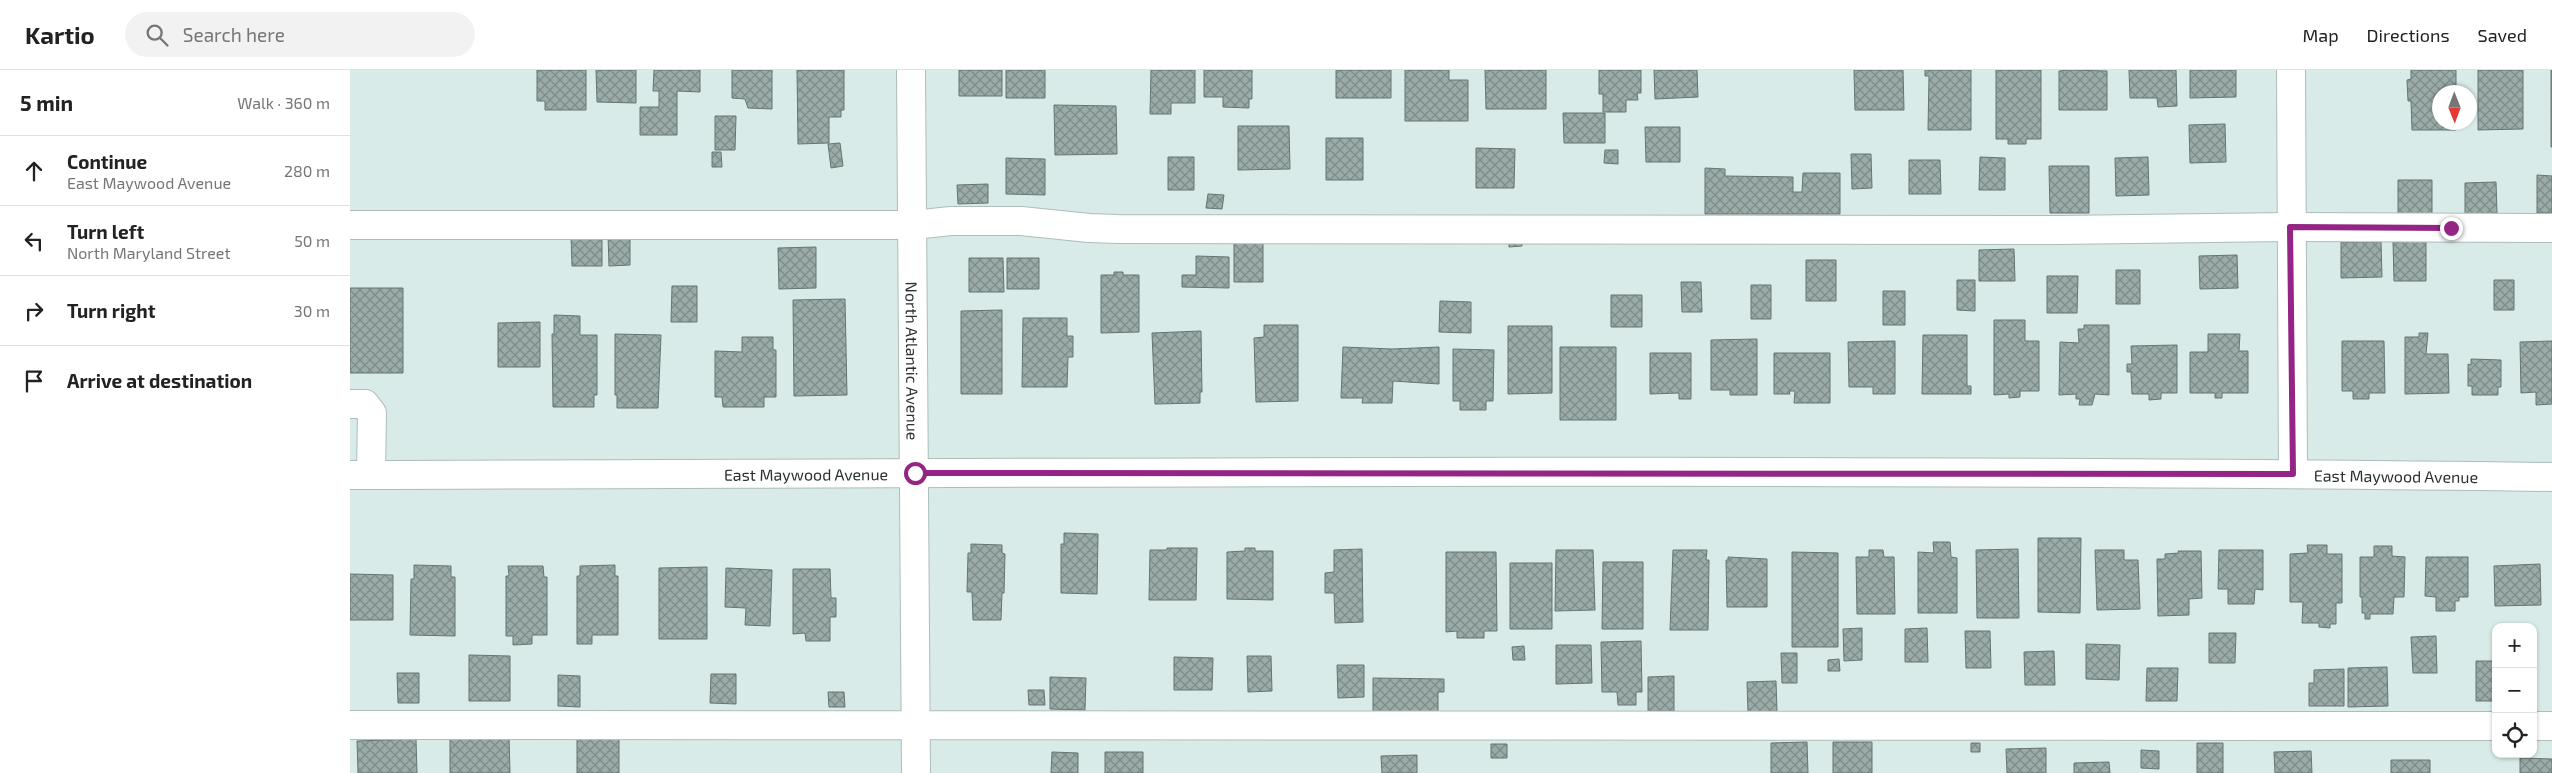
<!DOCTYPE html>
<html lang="en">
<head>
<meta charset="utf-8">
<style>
	:root { --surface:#fff; --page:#f2f2f2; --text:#222; --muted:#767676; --line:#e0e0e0 }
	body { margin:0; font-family:"Exo 2",sans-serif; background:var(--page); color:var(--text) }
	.controls { position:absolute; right:15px; bottom:15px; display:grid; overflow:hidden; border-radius:10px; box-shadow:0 1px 4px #0004 }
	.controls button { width:45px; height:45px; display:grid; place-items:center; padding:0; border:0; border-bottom:1px solid var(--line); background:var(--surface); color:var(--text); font:25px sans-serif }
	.compass { position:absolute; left:2082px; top:15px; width:45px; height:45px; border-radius:50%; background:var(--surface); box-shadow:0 1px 4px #0004; rotate:179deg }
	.stop { position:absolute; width:15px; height:15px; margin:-11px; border:4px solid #942584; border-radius:50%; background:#fff }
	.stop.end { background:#942584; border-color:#fff; box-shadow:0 1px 5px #0008 }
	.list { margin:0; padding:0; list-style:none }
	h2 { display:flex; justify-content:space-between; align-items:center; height:65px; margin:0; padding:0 20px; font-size:21px }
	h2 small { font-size:16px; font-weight:400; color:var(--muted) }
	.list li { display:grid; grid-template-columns:32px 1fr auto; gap:15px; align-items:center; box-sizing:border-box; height:70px; padding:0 20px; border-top:1px solid var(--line) }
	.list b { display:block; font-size:19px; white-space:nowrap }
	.list p { margin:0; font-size:16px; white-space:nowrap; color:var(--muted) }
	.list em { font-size:16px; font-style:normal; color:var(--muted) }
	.icon { flex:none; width:28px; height:28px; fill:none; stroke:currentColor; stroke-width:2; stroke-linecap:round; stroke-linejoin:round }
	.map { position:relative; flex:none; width:2202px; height:703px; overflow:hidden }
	header { display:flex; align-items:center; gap:30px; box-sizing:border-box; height:70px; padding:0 25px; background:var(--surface); border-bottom:1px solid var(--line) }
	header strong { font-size:24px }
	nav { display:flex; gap:28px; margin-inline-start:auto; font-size:18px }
	.search { width:350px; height:45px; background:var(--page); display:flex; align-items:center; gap:12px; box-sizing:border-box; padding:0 18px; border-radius:28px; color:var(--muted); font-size:19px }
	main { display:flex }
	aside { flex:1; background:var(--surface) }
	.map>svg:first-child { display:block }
</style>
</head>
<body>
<header>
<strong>Kartio</strong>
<div class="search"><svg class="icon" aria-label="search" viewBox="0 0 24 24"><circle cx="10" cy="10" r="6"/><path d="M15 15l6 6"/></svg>Search here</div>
<nav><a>Map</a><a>Directions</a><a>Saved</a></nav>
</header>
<main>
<aside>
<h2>5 min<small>Walk · 360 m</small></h2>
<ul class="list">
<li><svg class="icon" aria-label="ahead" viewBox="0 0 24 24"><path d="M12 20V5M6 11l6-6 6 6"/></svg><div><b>Continue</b><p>East Maywood Avenue</p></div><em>280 m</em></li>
<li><svg class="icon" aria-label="left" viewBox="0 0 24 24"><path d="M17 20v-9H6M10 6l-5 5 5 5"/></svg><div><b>Turn left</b><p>North Maryland Street</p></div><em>50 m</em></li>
<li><svg class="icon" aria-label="right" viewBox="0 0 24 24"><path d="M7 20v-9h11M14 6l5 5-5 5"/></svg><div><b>Turn right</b></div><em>30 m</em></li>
<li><svg class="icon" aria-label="arrive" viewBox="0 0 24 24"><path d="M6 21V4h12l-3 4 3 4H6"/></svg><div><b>Arrive at destination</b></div></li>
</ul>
</aside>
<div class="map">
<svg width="2202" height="703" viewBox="0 0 2202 703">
	<defs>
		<pattern id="building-cross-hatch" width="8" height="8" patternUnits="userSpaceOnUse" patternTransform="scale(1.25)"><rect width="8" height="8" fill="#9aaba8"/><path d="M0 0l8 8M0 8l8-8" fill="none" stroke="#7e8c89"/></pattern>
	</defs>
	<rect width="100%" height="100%" fill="#d9ebe8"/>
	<path fill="url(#building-cross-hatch)" stroke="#647572" d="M187,0H236V40H195V31H187Z
		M246,0H286V33L247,32Z
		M304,0H350V22L327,21V65H290V37H309V21H303Z
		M382,0H422V39L398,38L395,29L382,28Z
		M447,0H494V40H491V47H479V73L448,74Z
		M609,0H652V26H609Z
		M656,0H695V28H656Z
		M801,0H845V33H821V44H800Z
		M854,0H902V29H899V38L873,37V27H854Z
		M986,0H1041V28H986Z
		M1055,0H1099V10H1118V51H1055Z
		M1135,0H1196V39H1136Z
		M1249,0H1291V23H1287L1288,30H1276V42H1253V24H1249Z
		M1304,0H1347L1348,27L1305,29Z
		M1504,0H1553L1554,40H1505Z
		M1575,0H1621V60H1578L1579,6H1575Z
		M1646,0H1691V69H1676V74H1658V69H1646Z
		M1719,0L1757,1V40H1709V1Z
		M1779,0H1826L1827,36L1808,37L1807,28H1780Z
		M1840,0H1886V27L1840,28Z
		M2061,0H2106V22H2090V52H2106V60H2062L2061,31H2058L2057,10L2061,9Z
		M2128,0H2173V59L2128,60Z
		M2201,0H2202V77H2201Z
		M704,35L766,36L767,84L705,85Z
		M1213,43H1255V73H1214Z
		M365,46H386L385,80H365Z
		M1875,54L1876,92L1840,93L1839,55Z
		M888,56H939L940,99L888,100Z
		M1295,57H1330V92H1296Z
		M976,68H1013V110H976Z
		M490,73L493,96L481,98L478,74Z
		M1126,78L1165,79L1164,118H1126Z
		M1255,80H1268V94L1254,93Z
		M362,82H371L372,97H362Z
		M1501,84H1521L1522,118L1502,119Z
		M818,87H844V120H818Z
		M1630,87L1655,88V120H1629Z
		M1798,87L1799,125L1766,126L1765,88Z
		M656,88L695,89V125L656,124Z
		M1559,90H1590L1591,124H1559Z
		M1699,96H1739V143H1700Z
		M1355,98L1375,99V106L1443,107V122H1452L1453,103H1490V144H1355Z
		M2187,105L2202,106V143H2187Z
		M2048,110H2082V145H2048Z
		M2146,112L2147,143L2115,144V113Z
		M638,114V133L608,134L607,115Z
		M858,124L874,125L872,139L856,138Z
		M258,165H280V195L259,196Z
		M221,166H252V196H222Z
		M1172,166V176L1159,177V167Z
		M2076,171V211H2044L2043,172Z
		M1991,172H2031L2032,207L1991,208Z
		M884,173H913V212H884Z
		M466,177V218L429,219L428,178Z
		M1664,179L1665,211H1629V180Z
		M1887,185L1888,218L1850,219L1849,186Z
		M846,186L879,187V218L832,217V205H846Z
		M619,188H653L654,222H619Z
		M657,188H689V219H657Z
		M1456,190H1486V231H1456Z
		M1766,200H1790V234H1766Z
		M764,202H773V205H789V262L751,263V205H764Z
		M1697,206H1728L1727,243H1697Z
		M1607,210H1625V241L1607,240Z
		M2144,210H2164V240H2144Z
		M1331,212H1351L1352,242H1332Z
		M1401,215H1421V249H1401Z
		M322,216H347V252H321Z
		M0,218H53V303H0Z
		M1533,221H1555V255H1533Z
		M1261,225H1292V257H1261Z
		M495,229L497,325L444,326L443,230Z
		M1090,231L1121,232V263L1089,262Z
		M652,240V324H611V241Z
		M204,245L230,246V265H247V325H244V337H203L202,264H204Z
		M673,248H717V266H723V287H718L717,317H672Z
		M1644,250H1675V271H1689V321H1670V327L1659,328V324L1644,325Z
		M190,252V297H148V253Z
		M914,255H948V331L906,332L904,268L914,267Z
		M1734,255H1759V325L1745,324L1742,335H1729L1730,329H1726V324L1709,325L1710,272L1729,273L1728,259H1734Z
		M1158,256H1202V323L1158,324Z
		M851,261L852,322H850V333L805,334L802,263Z
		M2069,263H2078L2076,284H2098L2099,323L2055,324V267H2069Z
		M265,264L311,265L308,338H267V325H265Z
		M1858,264H1890L1889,281H1898V323H1872V328H1865V323H1840V282H1858Z
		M1573,265H1617V316H1621V324H1572Z
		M392,267H423V280H426V327H414V337H373L372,327H365V281L392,282Z
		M1407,269V325H1380V320H1361V270Z
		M1545,271V324H1523V317H1499L1498,272Z
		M1992,271H2034L2035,323H2019V329H2003V321H1992Z
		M2202,271V334L2186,335V322L2171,323L2170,272Z
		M1827,275V323H1811V329L1799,330V324H1782L1781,302H1777V294H1782L1781,276Z
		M993,277L1042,279L1089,277V314L1043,311L1042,333H1012L1013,328H991Z
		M1210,277H1266V350H1210Z
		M1103,279L1144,280L1143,331H1136V340H1110V331H1103Z
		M1300,283H1341V329H1329V323L1300,324Z
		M1424,283H1480V333H1444L1445,321H1439L1440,324H1424Z
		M2121,289L2151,290V317H2148V325H2122V316H2118V294L2121,295Z
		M714,463L748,464L747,524L711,523V474H714Z
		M1688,468H1731L1730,543L1688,542Z
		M1583,472H1600L1601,487L1607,488V543H1568V482L1584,483Z
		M621,474L652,475V483L655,484L654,523H652L651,550H623L622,522H617L618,483H621Z
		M1957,475H1977V484H1992V533H1986V554H1980V558L1969,557V553H1952L1953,532H1940V484L1958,483Z
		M2024,476H2042V486L2055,487L2054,527H2044L2043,544H2020V549H2015V543H2012V527H2010V487H2024Z
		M817,478H847L846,530H799L800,480H817Z
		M895,478H905V481H923V530L877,529V482L895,481Z
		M1012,479L1013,552L985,553L984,523H975V503L984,502V480Z
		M1668,479L1669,548H1627L1626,480Z
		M1206,480H1243L1245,540L1205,541Z
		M1323,480H1357L1356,490H1359L1358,560H1320Z
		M1519,480H1533L1534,487H1544L1545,544H1507L1506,487H1519Z
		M1745,480H1774V490H1788L1790,539L1747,540Z
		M1869,480H1913V520L1905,519L1904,534H1878V519H1868Z
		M1828,481H1851L1852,528L1839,529V545L1808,546L1807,489H1815V484L1829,483Z
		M1096,482H1146L1147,561H1134V568H1107V561L1096,562Z
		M1442,482L1488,483V577H1442Z
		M1378,487L1417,489V537H1377L1376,490H1378Z
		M2076,487H2118V527H2109V531H2105V541H2086V527L2075,526Z
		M1253,492H1293V559H1252Z
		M1160,493H1202V559H1160Z
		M2190,494L2191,535L2145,536L2144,496Z
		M64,495L101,496V507H105V566L60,565L61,509H64Z
		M265,495V506H268V565H242V574H227V506H230V496Z
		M158,496H193L194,507H197V565H182V574L163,575V566H156V506H159Z
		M357,497V569H309V498Z
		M376,498L422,500L420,556L395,555L396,538L375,537Z
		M443,499H480L481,528H486V547H480V571H456L455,563L443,564Z
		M0,504L43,505V550H0Z
		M1512,558V590L1494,591L1493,559Z
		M1577,558L1578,592H1555V559Z
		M1615,561H1640L1641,598H1616Z
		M1859,563H1886L1885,593H1859Z
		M2086,566L2087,603H2063L2061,567Z
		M1291,571L1292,622H1286V635H1268L1267,622H1252L1251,572Z
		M1736,574L1770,575L1769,610L1736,609Z
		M1206,575H1241L1242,613L1206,614Z
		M1174,576L1175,590H1163L1162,577Z
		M1704,581L1705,615H1675L1674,582Z
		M1431,583H1447V613H1432Z
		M119,585L160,586V631H119Z
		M897,586H921L922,621L898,622Z
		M824,587L863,588L862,620H824Z
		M1489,589L1490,601H1478V590Z
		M2126,591H2146V631H2126Z
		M987,595H1014V627L988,628Z
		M2037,597L2038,636L1998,637V598Z
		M1797,598H1828L1827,631H1796Z
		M1994,599V636H1959V613H1964V600Z
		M47,603H69V633H48Z
		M361,604H386V634L360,633Z
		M208,605L230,606V637L208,636Z
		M1324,606V641H1298V607Z
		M700,607L736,608L735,640L700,639Z
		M1023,608L1094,609V622H1088V642L1023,641Z
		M1426,611L1427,641L1398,642L1397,612Z
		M678,620H694L695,635H679Z
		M478,622H494L495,637H479Z
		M159,666L160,703H100V667Z
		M66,669L67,703H8L7,671Z
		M227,669H269V703H227Z
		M1457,672L1458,703H1421V673Z
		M1483,672H1522V703H1483Z
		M1621,673H1630V682H1621Z
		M1847,673H1873V703H1847Z
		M1141,674H1157V688H1141Z
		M1696,678V703H1657L1656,679Z
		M1791,680L1809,681V699L1791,698Z
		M1961,681L1962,703H1925L1924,682Z
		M702,682L728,683V703H701Z
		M755,682H793V703H755Z
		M1067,685V703H1032L1031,686Z
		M2170,688L2202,689V703H2170Z
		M2041,690H2080V703H2041Z
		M1759,692L1760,703H1724V693Z"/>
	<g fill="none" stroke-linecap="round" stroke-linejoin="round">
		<defs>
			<g id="minor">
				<path id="s1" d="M561,0L566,703"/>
				<path d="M1941,0L1943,404"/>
				<path d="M0,155H563L601,151H671L739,158L768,159L1708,160L1940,157L2202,158"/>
				<path d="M0,334H15L22,343L21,405"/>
				<path id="s2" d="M0,405C734,403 1468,398 2202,407"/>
				<path d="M0,655L2146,656"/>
				<path d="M2183,656H2202"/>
			</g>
		</defs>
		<use href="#minor" stroke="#acbdba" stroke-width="30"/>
		<use href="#minor" stroke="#fff" stroke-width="28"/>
	</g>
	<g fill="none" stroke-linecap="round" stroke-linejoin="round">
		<path stroke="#942584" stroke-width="6" d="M565,403L1943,404L1940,157L2101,158"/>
	</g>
	<g text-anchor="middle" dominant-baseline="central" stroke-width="5" stroke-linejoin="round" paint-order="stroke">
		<g font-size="16" fill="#2a3130" stroke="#e6f8f5">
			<text stroke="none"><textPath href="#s1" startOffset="291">North Atlantic Avenue</textPath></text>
			<text stroke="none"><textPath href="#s2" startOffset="456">East Maywood Avenue</textPath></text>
			<text stroke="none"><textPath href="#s2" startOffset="2046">East Maywood Avenue</textPath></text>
		</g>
	</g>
</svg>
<div class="controls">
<button>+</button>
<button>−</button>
<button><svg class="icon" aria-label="locate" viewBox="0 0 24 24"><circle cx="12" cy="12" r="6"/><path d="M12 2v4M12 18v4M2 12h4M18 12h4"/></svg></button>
</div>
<svg class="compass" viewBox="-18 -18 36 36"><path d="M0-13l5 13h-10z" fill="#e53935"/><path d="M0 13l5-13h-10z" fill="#767676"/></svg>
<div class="stop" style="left:565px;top:403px"></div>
<div class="stop end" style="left:2101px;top:158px"></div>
</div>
</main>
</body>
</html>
